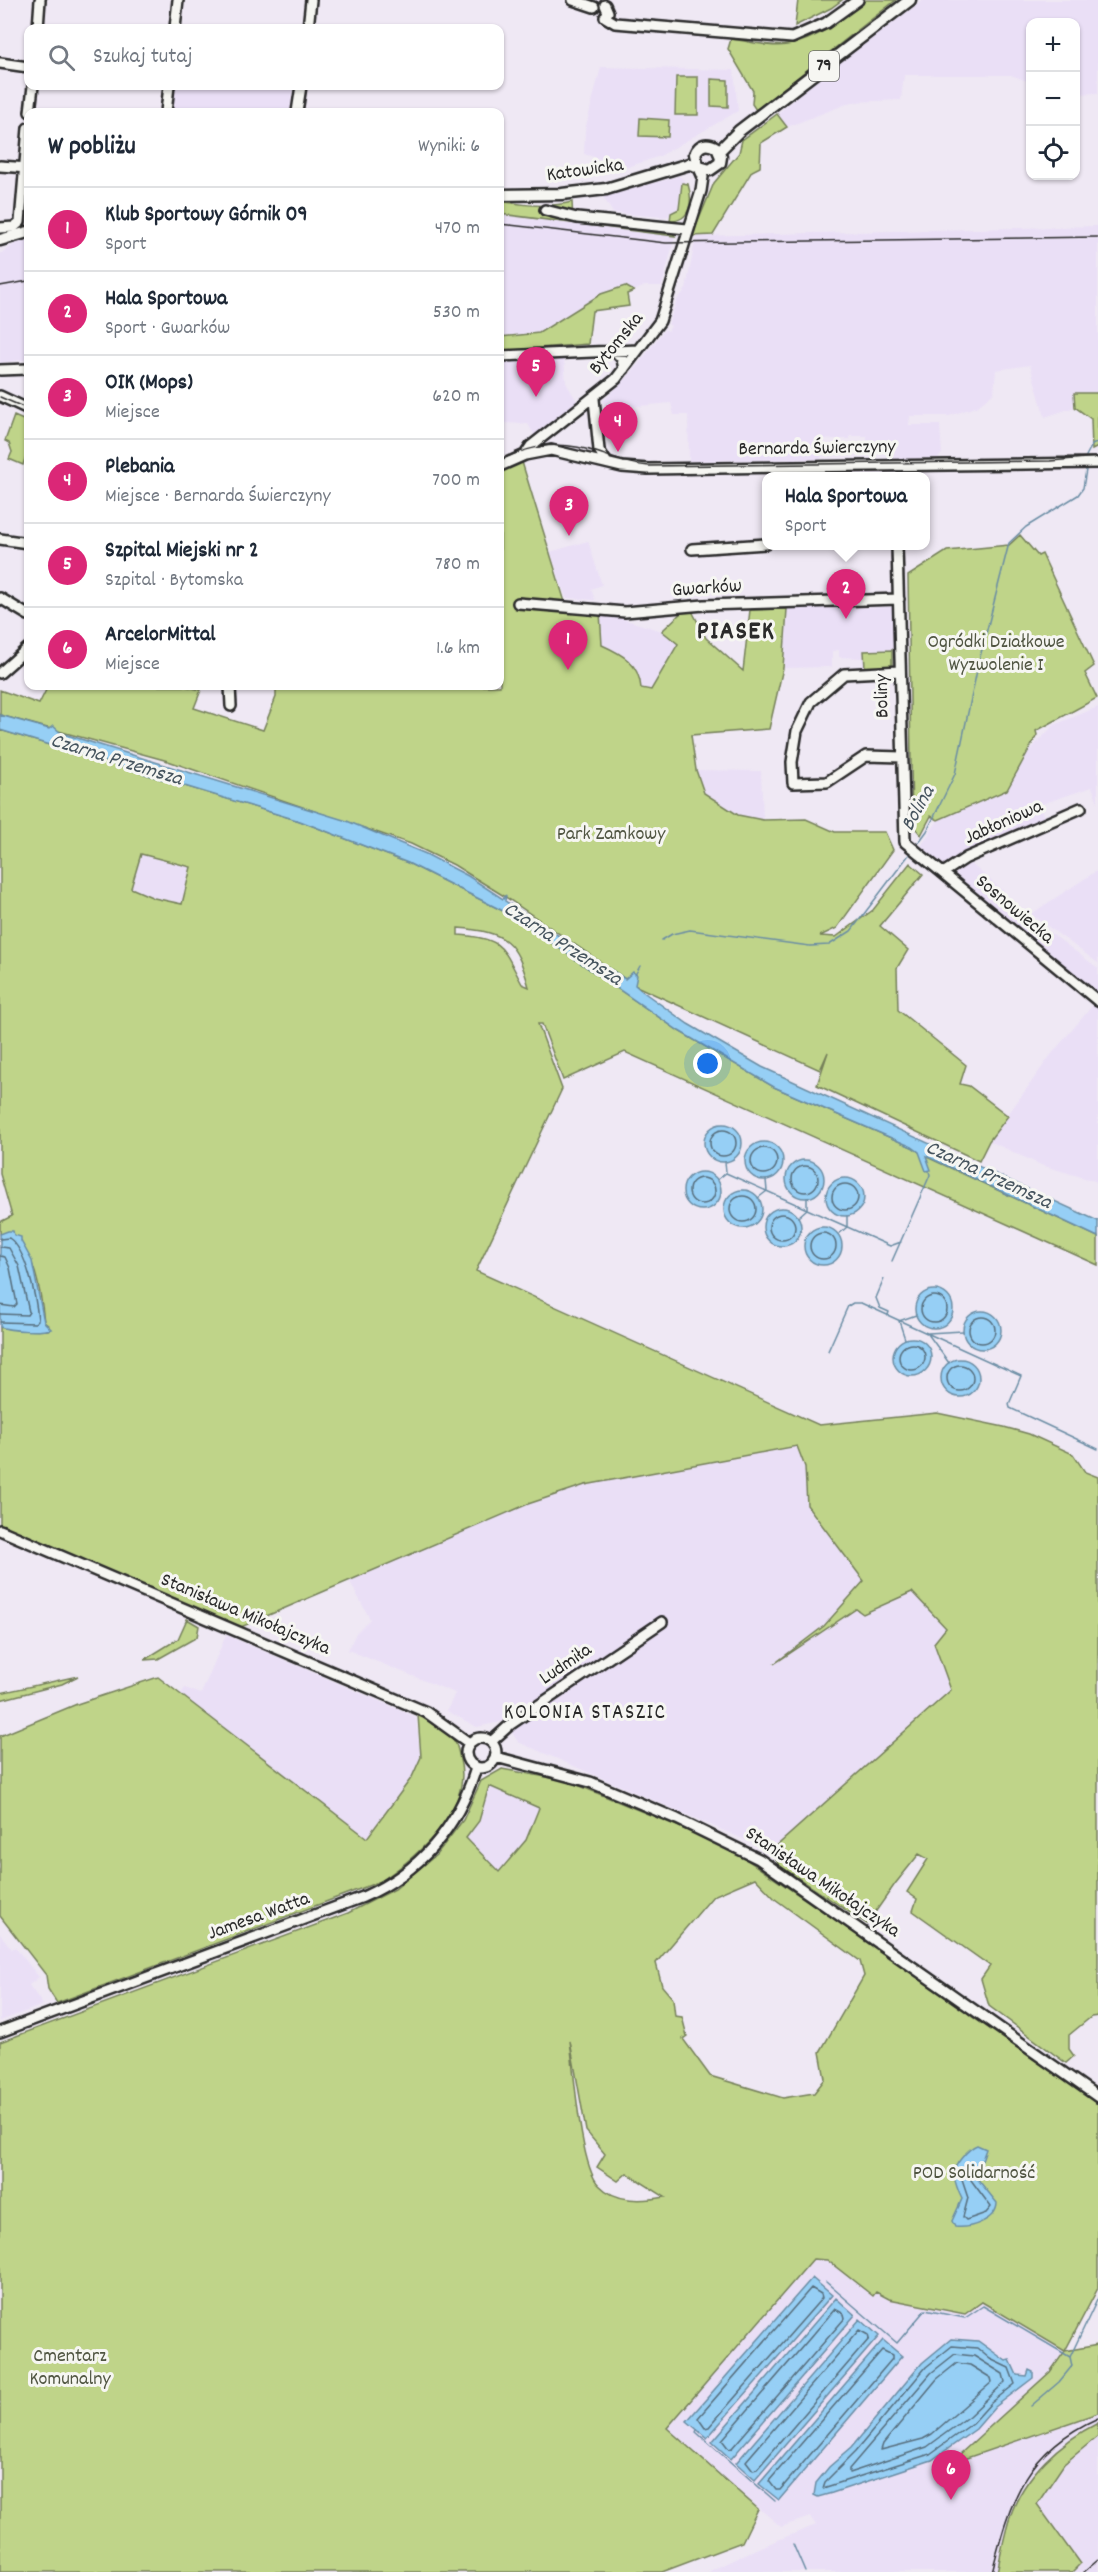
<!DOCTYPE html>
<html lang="pl">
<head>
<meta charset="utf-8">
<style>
	:root { --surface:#fff; --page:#f2f2f3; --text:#1f2937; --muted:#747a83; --line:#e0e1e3; --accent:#db2777 }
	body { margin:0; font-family:Dekko,sans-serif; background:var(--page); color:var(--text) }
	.controls { position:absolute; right:18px; top:18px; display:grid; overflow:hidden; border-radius:12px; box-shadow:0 2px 4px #0004 }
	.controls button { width:54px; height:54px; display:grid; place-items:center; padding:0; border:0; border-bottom:2px solid var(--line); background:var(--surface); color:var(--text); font:30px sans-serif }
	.you { position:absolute; left:708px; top:1064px; width:21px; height:21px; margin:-15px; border:4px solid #fff; border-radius:50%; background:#1a73e8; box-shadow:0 0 0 9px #1a73e833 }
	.badge { display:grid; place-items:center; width:39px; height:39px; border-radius:50%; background:var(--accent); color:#fff; font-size:20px; font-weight:700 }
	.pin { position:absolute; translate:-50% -50px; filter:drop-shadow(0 2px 3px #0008) }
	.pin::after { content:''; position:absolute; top:32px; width:21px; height:18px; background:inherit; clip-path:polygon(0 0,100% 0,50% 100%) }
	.popup { position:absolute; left:762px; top:472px; width:168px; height:78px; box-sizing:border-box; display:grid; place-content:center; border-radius:12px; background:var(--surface); filter:drop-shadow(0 2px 4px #0005); font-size:20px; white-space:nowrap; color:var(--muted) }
	.popup b { font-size:22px; color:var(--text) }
	.popup::after { content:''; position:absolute; left:50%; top:100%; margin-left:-12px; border:12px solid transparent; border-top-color:var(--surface) }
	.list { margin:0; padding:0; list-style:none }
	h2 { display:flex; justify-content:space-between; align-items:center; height:78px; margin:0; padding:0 24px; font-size:26px }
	h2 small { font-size:20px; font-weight:400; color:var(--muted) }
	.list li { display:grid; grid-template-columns:39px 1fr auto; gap:18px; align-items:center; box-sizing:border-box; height:84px; padding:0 24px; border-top:2px solid var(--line) }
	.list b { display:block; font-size:22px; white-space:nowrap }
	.list p { margin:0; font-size:20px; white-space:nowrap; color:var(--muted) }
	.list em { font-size:20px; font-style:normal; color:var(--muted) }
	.icon { flex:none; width:33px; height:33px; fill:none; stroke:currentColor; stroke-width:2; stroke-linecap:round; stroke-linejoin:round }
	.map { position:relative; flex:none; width:1098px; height:2572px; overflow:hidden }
	.search { position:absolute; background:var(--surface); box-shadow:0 2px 4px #0004; left:24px; top:24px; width:480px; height:66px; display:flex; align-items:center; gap:15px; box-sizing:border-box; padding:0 21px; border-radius:12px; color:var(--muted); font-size:22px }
	.panel { position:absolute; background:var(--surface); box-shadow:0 2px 4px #0004; left:24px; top:108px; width:480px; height:582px; border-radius:12px }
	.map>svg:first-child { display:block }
</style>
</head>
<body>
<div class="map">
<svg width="1098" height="2572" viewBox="0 0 1098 2572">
	<rect width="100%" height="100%" fill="#efe8f4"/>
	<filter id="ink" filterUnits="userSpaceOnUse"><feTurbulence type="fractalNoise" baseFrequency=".0167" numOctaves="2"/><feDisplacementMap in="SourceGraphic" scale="12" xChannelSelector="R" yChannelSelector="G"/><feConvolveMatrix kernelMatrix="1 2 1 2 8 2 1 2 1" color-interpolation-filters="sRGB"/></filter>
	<g filter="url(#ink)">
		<path fill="#eadff6" d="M923,0H1098V93L1076,94V22H1030V82L1011,75H904L901,100L852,102L787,127L777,114L811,84Z
			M601,67L734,70L738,111L660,156L628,167L584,154L585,130Z
			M172,86H293L290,112H169Z
			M679,176L684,180L683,207L674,215L664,217L613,213L603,197Z
			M500,214L675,236L662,286H645L627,294L629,306L592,311L588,344L500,351Z
			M1098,226V393H1074L1075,407L1045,417L1030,365L996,370L994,393L978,406L949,416H910L909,425H940L942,454L938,458L892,459L895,452H867V436H850V439H821V459L689,461L688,415H674L671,403L628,407L630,403L606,406L603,401L632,372L665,329L668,331L671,326L668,324L677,300L686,289L696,236Z
			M28,240V359L0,363V254L16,243Z
			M564,358L566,383L578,403L536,438L528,424L500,423V363Z
			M588,541L602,585L591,589L595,600L566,598L550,552Z
			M893,607L896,668L862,670V658L839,657V650L832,651V667L783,668L787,609Z
			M600,612L662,631L678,643L651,690L641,687L618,652L602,645Z
			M1098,707V802L1092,787L1039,805L1045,819L942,867L920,848L938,820L1007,790L1025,755L1054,725Z
			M696,770L761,771L763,820L738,815L704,793Z
			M141,854L191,867L182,904L154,898L131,888Z
			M970,863L1003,891L1014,906L1098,968V994L952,876Z
			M1098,870V963L1031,914Z
			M1093,1005L1098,1009V1182L1041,1165L989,1141L1050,1056Z
			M797,1446L805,1467L807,1505L864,1581L824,1626L782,1658L857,1609L909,1549L1010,1631L951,1690L771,1851L518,1742L505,1721L477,1727L447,1711L455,1693L348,1650L356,1633L370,1619L349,1580L528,1504L585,1485Z
			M226,1635L416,1717L421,1757L412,1777L367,1838L180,1695L185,1688L201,1694Z
			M489,1786L539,1808L526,1840L499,1873L466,1838L479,1821Z
			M0,1934L12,1949L15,1947L39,1977L29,1985L43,2005L0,2021Z
			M813,2259L827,2260L872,2296L875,2292L889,2299L981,2302L1065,2352L1050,2372L951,2464L1098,2413V2423L1079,2432L1044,2462L1010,2515L997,2572H708L758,2548L816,2525L810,2517L781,2527L666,2428Z
			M1098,2436V2572H1072L1080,2564L1037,2504L1064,2464Z"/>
		<path fill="#bfd489" stroke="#75805a" stroke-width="1.5" fill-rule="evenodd" d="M798,0H842L831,8L795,26Z
			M865,0H896L756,110L752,104L753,91L728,49L731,39C748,41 770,48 787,45C817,40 843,19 865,0Z
			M676,77H698V115H675Z
			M711,79L728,80V107L711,106Z
			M777,114L787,127L761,143L760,167L752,171L713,235L692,236L714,183L739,153L742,140Z
			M640,118L669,120L668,137L639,136Z
			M682,183L688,184C693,201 691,221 670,221L671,213L679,209Z
			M500,201C524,205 547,208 572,202L573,220L672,231L675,236L500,214Z
			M625,286L634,291L627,294L629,306L592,311L588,344L500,351V337L539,333L601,294Z
			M1074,393H1098V447L1092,450L1091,419L1075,407Z
			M14,416L28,422V450L23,465L9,459L12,452L9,443L5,441Z
			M522,462L565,602L564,613L600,612L602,645C622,654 639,663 641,688L651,690L678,644L662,631L682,612L692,611L706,638L743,671L750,610L787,609L783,668L769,729L691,735L696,770L704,793L738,815L763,820L806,819L835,832H885L893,850L837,928L820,936L836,937L873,910L910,863L923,874L880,926L908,950L897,968L898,1010L966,1065L960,1084L969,1086L1008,1116L989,1141L979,1161L817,1085L828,1052L820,1070L634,985L504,896L454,865L411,844L168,761L0,715V690L39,704L48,686H184L201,690L194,708L263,730L276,697V686H500V471Z
			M1020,535L1038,556L1042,554L1094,666L1085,673L1097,698L1036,731L1037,735L1007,790L938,820L931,816L921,835L912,824L908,576L947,551L1009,545Z
			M892,650V666L865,668L864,651Z
			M0,730L300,821L408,863L511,915L679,1031L774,1087L912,1147L925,1156L1098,1237V1265L625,1052L563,1080L542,1024H538L562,1089L476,1271L819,1425L937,1413L1004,1427L1029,1434L1073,1454L1085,1472L1098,1477V2016L1091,2017L1069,2035V2049L1074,2056L1066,2063L989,2006L981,1979L990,1966L913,1911L917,1899L907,1892L928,1859L919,1854L895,1884L867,1924L779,1865L771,1851L951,1690L934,1643L946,1628L912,1592L863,1614L856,1609L774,1664L824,1626L864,1581L807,1505L805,1467L797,1446L585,1485L528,1504L241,1627L0,1525V1327C10,1330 38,1331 48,1330L49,1326L44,1322C41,1292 35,1252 11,1233L0,1234V1222L12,1216L0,1174ZM141,854L191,867L182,904L154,898L131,888ZM458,928C507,932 516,941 529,987L522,984C502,947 504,938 458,935Z
			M187,1619L199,1626L197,1637L158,1659L144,1660L178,1639Z
			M78,1676L62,1684L0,1700V1693Z
			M158,1677L367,1838L412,1777L421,1757L418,1715C430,1722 447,1730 455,1742C458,1747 459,1755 460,1760C473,1808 417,1857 381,1881L57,2003L48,1989L46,1975L0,1916V1736L77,1704Z
			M502,1769L568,1781L728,1847L955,2001L971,2016L1098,2104V2288L1065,2351L1098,2345V2413L949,2464L1050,2372L1065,2351L982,2302L965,2314L889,2299L876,2292L873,2296L827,2260L813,2259L667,2428L758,2509L742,2542L662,2572H0V2042L348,1913L395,1889L436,1855L463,1820L481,1781ZM489,1786L539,1808L526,1840L499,1872L466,1838L479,1821ZM755,1878L775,1899L860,1961L864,1976L820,2052L825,2079L814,2093L783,2098L710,2076L683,2039L687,2036L682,2017L675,2016L673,1999L662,1986L656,1963L713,1896ZM570,2041L586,2131L605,2154L597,2167L618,2181L627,2173L665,2197C643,2201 616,2203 599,2185C580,2167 574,2070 570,2041Z
			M1098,2423V2436L1064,2464L1037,2504L1080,2564L1072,2572H997C1001,2554 1004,2535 1010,2517C1024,2475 1060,2442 1098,2423Z"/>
		<path fill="#96cff5" stroke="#6b8da4" stroke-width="1.5" d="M0,715L49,729L53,726L61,733L347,821L426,854L468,876L503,899L506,895L505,901L625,979L633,972L637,975L635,985L642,991L688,1024L762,1067L1098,1221V1237L926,1156L931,1170L926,1171L919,1152L912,1147L774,1087L679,1031L511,915L408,863L300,821L0,730Z
			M704 1143a19 19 0 1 1 38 0a19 19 0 1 1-38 0Z
			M745 1161a19 19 0 1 1 38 0a19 19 0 1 1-38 0Z
			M786 1179a19 19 0 1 1 38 0a19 19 0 1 1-38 0Z
			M683 1191a19 19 0 1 1 38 0a19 19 0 1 1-38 0Z
			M826 1197a19 19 0 1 1 38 0a19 19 0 1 1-38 0Z
			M724 1209a19 19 0 1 1 38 0a19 19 0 1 1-38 0Z
			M763 1227a19 19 0 1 1 38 0a19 19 0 1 1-38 0Z
			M804 1246a19 19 0 1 1 38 0a19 19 0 1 1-38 0Z
			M8,1231H13L14,1235L21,1237V1241L32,1261L44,1322L51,1329C41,1332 11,1331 0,1327V1234Z
			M915 1309a19 19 0 1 1 38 0a19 19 0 1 1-38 0Z
			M963 1330a19 19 0 1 1 38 0a19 19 0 1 1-38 0Z
			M893 1357a19 19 0 1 1 38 0a19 19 0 1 1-38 0Z
			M941 1378a19 19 0 1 1 38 0a19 19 0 1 1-38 0Z
			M977,2145L986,2149L976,2177L997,2203C997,2220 970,2229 955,2227L952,2221L962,2199C959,2193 955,2182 954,2175C952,2166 969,2148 977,2145Z
			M812,2278L832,2295L707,2438L687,2421Z
			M836,2298L855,2315L731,2459L712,2442Z
			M860,2319L879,2336L755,2480L736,2463Z
			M951,2339L978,2341L1006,2361L1010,2360L1017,2375L1027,2376L1029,2370L1033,2372V2378L995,2407L976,2429L932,2460L832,2493L818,2497L814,2495L816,2483L829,2467L851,2448L922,2363Z
			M883,2340L902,2356L779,2500L759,2484Z"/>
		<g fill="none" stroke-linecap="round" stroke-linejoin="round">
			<path stroke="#566d7c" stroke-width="1.5" d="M710 1143a13 13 0 1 1 26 0a13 13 0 1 1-26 0Z
				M751 1161a13 13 0 1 1 26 0a13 13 0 1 1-26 0Z
				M792 1179a13 13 0 1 1 26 0a13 13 0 1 1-26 0Z
				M689 1191a13 13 0 1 1 26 0a13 13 0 1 1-26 0Z
				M832 1197a13 13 0 1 1 26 0a13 13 0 1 1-26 0Z
				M730 1209a13 13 0 1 1 26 0a13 13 0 1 1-26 0Z
				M769 1227a13 13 0 1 1 26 0a13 13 0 1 1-26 0Z
				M810 1246a13 13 0 1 1 26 0a13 13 0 1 1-26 0Z
				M0,1239L9,1238C27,1250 36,1298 38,1320L35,1323L0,1322
				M0,1247L9,1248L19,1266L29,1312L27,1315L0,1314
				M0,1256L5,1257L10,1268L17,1304L14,1307L0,1305
				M921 1309a13 13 0 1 1 26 0a13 13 0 1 1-26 0Z
				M969 1330a13 13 0 1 1 26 0a13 13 0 1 1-26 0Z
				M899 1357a13 13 0 1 1 26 0a13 13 0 1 1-26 0Z
				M947 1378a13 13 0 1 1 26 0a13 13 0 1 1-26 0Z
				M969,2163L972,2166L971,2180L991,2207L986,2213L966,2220L963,2217L968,2198L960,2174Z
				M811,2288L821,2294L822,2298L709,2427L705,2428L698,2418Z
				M835,2309L844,2314L845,2318L732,2448L729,2449L722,2440Z
				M859,2330L868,2335L869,2339L757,2469L753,2470L746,2461Z
				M952,2346L977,2348L990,2359L1009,2368L1015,2384L991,2403L973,2423L930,2454L823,2488L825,2482L855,2452L926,2367Z
				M882,2350L892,2355V2359L780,2490H776L769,2481Z
				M955,2354L974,2356L1003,2374L1005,2382L969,2416L927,2447L849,2473V2469L931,2373Z
				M957,2363L970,2365L991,2378L992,2382L932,2434L923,2439L881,2450L883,2444L937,2379Z"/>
			<path stroke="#6b8da4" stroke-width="1.5" d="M1086,456L1092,445L1098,442
				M916,846L927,831L955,774L979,661L1009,543L1026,527L1078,495L1083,488L1086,470
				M662,940L672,934L690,930L810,946L829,945L851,931L911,852
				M635,975L640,966
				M725,1162L726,1172
				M726,1173L890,1246L901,1242
				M717,1180L726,1173
				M758,1198L767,1191L766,1180
				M798,1217L807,1209V1198
				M839,1234L847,1227V1216
				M892,1261L930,1175L929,1171
				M884,1279L876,1298L880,1308L889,1312L888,1315
				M928,1333L963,1331
				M928,1334L949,1363
				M905,1339L899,1321L916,1315
				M828,1351L848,1306L853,1303H861L1021,1376L1009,1404L1010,1408L1098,1449
				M826,2282L897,2343L925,2310L965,2318L983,2306L1070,2357
				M1031,2406L1059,2382L1072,2366L1070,2357L1098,2298
				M697,2430L696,2432L775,2501
				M793,2544L805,2572"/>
			<defs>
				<path id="minor" d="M573,0L594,7
					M605,17L615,23L792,38L826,23L858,0
					M605,17L608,12L605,5
					M38,28L40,0
					M175,28L178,0
					M308,28L311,0
					M0,63L28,67
					M30,112L33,86
					M166,112L169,86
					M297,112L301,86
					M0,166L28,168
					M545,210L577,218L687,229
					M20,222L28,128
					M0,228L14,227L20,222
					M613,349L622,359L624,369
					M500,356L638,350
					M0,370L28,369
					M0,396L28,409
					M594,399L599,450L607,463
					M525,455L531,446L616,379L660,321L701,191L703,177L698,166
					M500,466L525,455L551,450L622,467L648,469L1098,463
					M0,539L28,543
					M897,546L905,842L1098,1001
					M692,549L766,544
					M0,598L28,615
					M518,603L625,612L704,605L899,599
					M900,671L844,674L811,702L797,731L792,762L793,783L827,782L866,756L902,757
					M0,673L28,648
					M230,686L231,706
					M943,873L966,858L1081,808
					M0,1530L426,1712L469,1743
					M466 1753a15 15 0 1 1 30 0a15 15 0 1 1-30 0Z
					M492,1741L511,1724L662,1622
					M496,1757L590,1782L677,1819L759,1859L1098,2097
					M0,2032L363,1897C420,1872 458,1827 476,1768"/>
				<path id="major" d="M719,151L739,131L910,0
					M500,195L562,194L606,189L689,164L710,170L720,163L721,157L717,148C707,142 699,144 695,154L698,166
					M0,240L28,232"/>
			</defs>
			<use href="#minor" stroke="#2b2b2b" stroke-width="14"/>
			<use href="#major" stroke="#2b2b2b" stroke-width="15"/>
			<use href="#minor" stroke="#f6f6f2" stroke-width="9"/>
			<use href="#major" stroke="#f6f6f2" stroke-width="10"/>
			<path stroke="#2b2b2b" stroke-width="1.5" d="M0,397L28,409
				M500,460C534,444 563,440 599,453C616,459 631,465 649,466L1050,461L1098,457"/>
			<path stroke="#2b2b2b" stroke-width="1.5" d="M500,224L666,243L1098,237
				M0,286L28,281
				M992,2572C1010,2500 1025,2451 1098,2418
				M1084,2572L1098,2560"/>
		</g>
	</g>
	<g text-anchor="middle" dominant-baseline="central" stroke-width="6" stroke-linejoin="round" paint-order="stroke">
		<rect fill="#f6f6f2" stroke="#686867" stroke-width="1.5" x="809" y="51" width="30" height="30" rx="4.5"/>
		<g font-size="18" font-weight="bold" fill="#2b2b2b">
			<text x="824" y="66">79</text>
		</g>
		<g font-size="20" fill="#2b2b2b" stroke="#f6f6f2">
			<text transform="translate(585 171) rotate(-8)">Katowicka</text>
			<text transform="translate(617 344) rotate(-51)">Bytomska</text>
			<text transform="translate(817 449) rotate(-1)">Bernarda Świerczyny</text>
			<text transform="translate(707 589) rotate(-4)">Gwarków</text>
			<text transform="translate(883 696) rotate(-91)">Boliny</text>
			<text transform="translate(1004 823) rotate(-24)">Jabłoniowa</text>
			<text transform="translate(1014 910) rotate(40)">Sosnowiecka</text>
			<text transform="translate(245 1615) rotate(23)">Stanisława Mikołajczyka</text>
			<text transform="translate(566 1665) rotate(-34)">Ludmiła</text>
			<text transform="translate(822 1883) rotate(34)">Stanisława Mikołajczyka</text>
			<text transform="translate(259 1917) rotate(-20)">Jamesa Watta</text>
		</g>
		<g font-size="20" fill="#505542" stroke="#f6f6f2">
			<text x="996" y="643">Ogródki Działkowe<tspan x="996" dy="23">Wyzwolenie I</tspan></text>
			<text x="611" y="835">Park Zamkowy</text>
			<text x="974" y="2174">POD Solidarność</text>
			<text x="70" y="2357">Cmentarz<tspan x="70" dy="23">Komunalny</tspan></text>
		</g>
		<g font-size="21" font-style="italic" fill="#46545e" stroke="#f6f6f2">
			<text transform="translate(116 761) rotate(17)">Czarna Przemsza</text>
			<text transform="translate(919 809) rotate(-61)">Bolina</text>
			<text transform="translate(562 945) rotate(33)">Czarna Przemsza</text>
			<text transform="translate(988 1176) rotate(25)">Czarna Przemsza</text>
		</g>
		<g font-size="21" letter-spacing="1.5" fill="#2b2b2b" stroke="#f6f6f2">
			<text x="585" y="1714">KOLONIA STASZIC</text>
		</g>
		<g font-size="26" font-weight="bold" letter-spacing="1.5" fill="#2b2b2b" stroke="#f6f6f2">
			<text x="736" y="632">PIASEK</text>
		</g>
	</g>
</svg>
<div class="controls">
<button>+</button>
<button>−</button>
<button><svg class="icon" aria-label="locate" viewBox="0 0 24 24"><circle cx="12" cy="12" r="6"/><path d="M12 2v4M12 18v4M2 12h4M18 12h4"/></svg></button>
</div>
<div class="you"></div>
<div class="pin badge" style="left:568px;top:670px">1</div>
<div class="pin badge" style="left:846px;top:619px">2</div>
<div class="popup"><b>Hala Sportowa</b>Sport</div>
<div class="pin badge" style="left:569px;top:536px">3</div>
<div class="pin badge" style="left:618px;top:452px">4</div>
<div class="pin badge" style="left:536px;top:397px">5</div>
<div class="pin badge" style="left:951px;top:2500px">6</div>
<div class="search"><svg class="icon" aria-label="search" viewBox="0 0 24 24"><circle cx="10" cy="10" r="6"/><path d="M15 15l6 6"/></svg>Szukaj tutaj</div>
<section class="panel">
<h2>W pobliżu<small>Wyniki: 6</small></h2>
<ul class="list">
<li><span class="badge">1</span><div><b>Klub Sportowy Górnik 09</b><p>Sport</p></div><em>470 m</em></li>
<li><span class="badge">2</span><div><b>Hala Sportowa</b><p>Sport · Gwarków</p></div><em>530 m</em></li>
<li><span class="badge">3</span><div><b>OIK (Mops)</b><p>Miejsce</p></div><em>620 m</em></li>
<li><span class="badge">4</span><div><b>Plebania</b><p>Miejsce · Bernarda Świerczyny</p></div><em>700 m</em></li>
<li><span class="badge">5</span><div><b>Szpital Miejski nr 2</b><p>Szpital · Bytomska</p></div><em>780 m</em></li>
<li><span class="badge">6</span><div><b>ArcelorMittal</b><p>Miejsce</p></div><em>1.6 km</em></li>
</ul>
</section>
</div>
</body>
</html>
